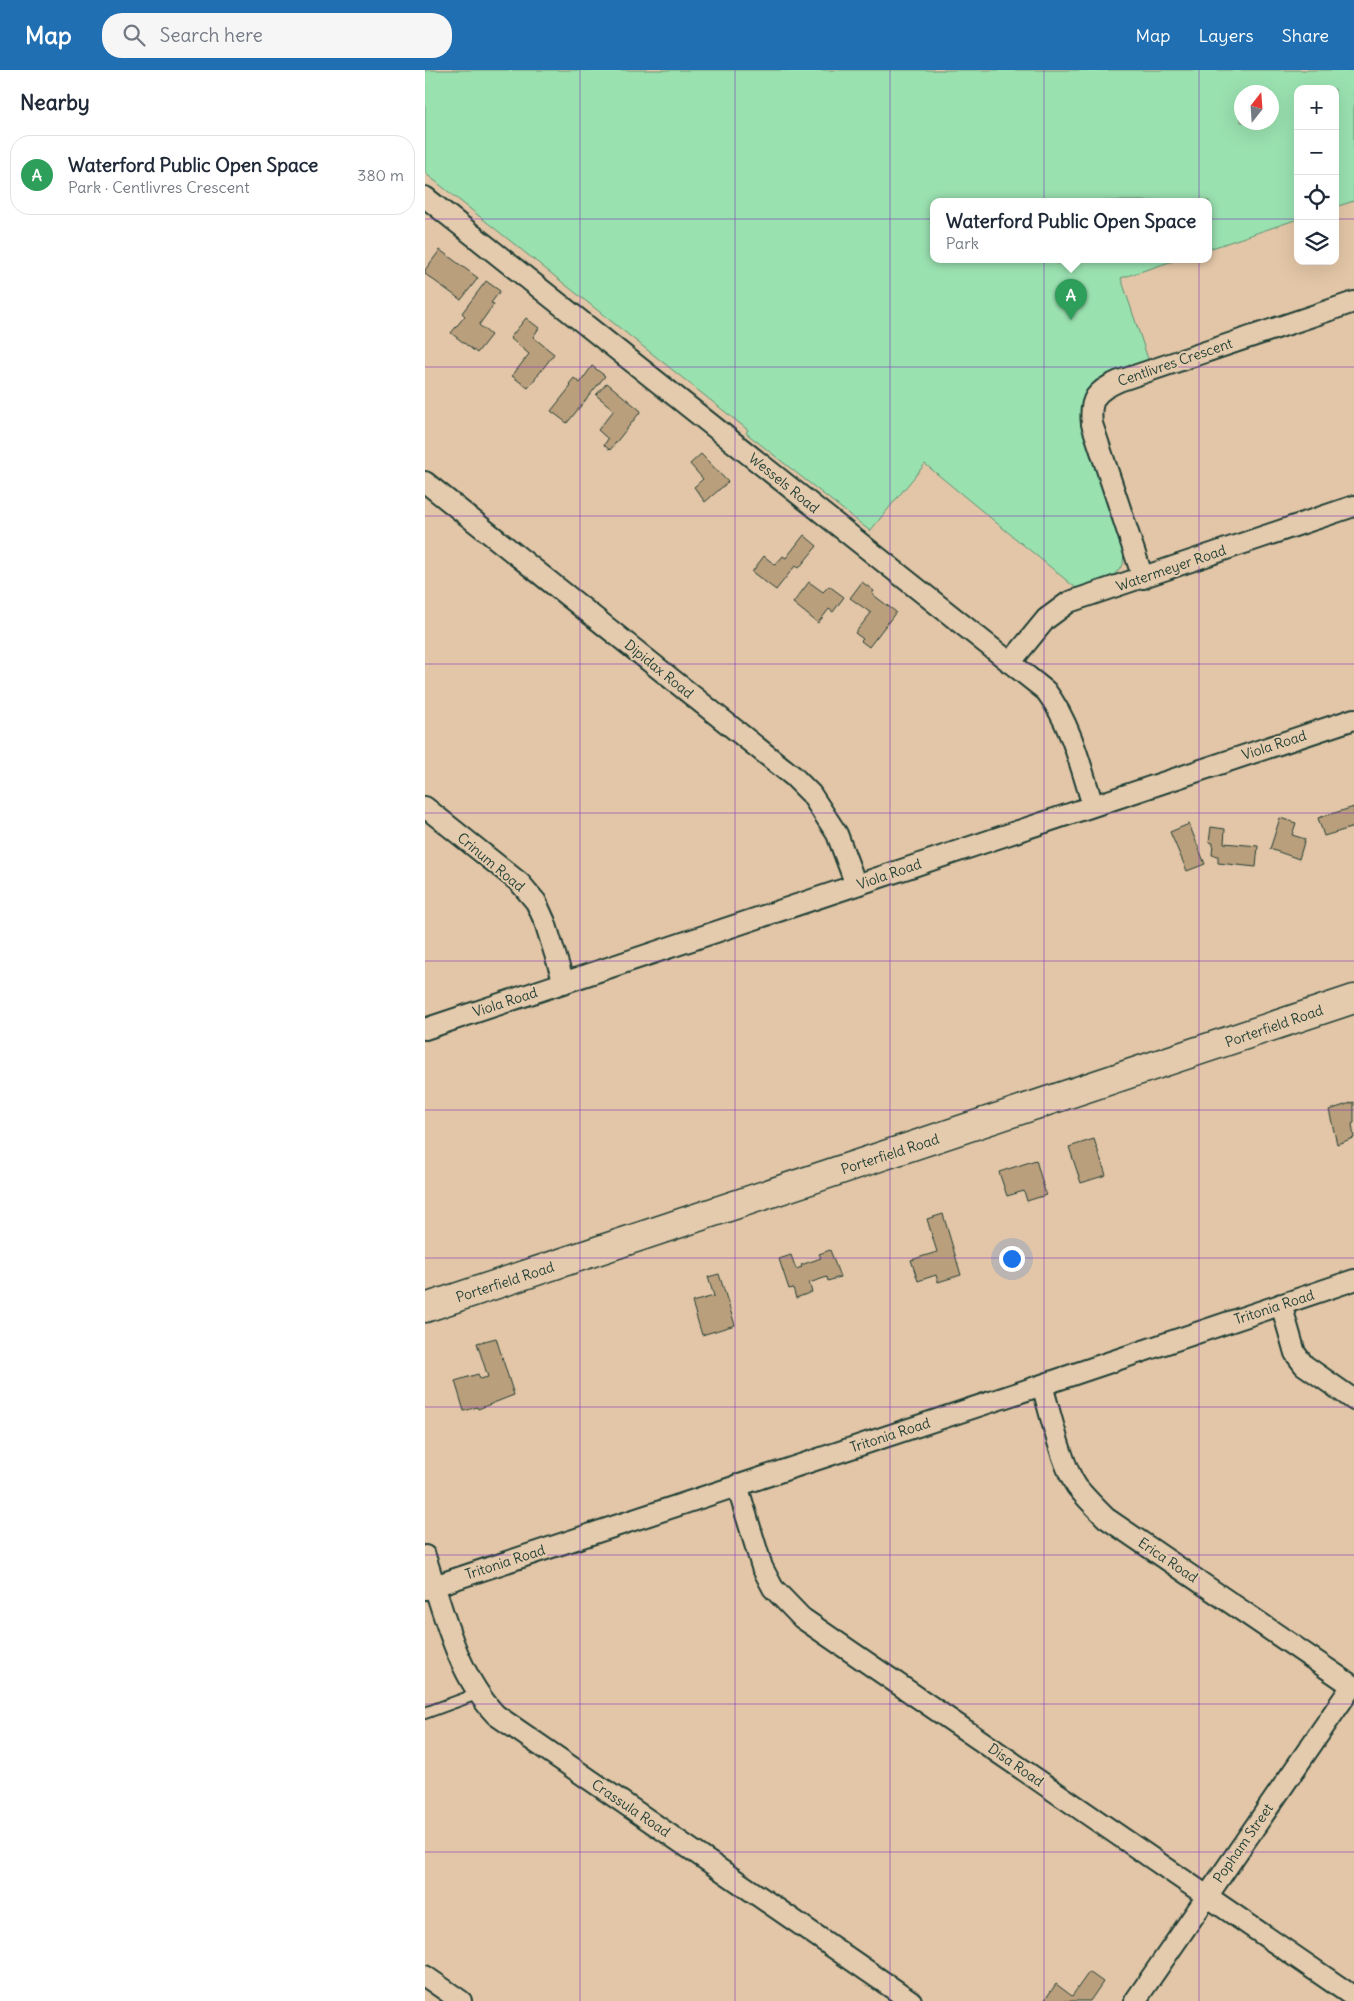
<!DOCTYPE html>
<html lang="en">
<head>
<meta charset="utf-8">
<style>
	:root { --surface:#fff; --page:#f6f6f7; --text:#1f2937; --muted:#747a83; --line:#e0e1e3; --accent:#1f6fb2 }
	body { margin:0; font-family:Delius,sans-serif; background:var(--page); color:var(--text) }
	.controls { position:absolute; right:15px; top:15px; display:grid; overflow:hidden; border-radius:10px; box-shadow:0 5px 20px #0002 }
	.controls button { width:45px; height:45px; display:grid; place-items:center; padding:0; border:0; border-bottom:1px solid var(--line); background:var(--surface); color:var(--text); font:25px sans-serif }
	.compass { position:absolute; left:809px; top:15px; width:45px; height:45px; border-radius:50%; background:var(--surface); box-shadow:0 5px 20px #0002; rotate:17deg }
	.you { position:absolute; left:586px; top:1188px; width:18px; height:18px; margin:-12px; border:4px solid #fff; border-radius:50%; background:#1a73e8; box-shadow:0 0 0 8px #1a73e833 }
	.badge { display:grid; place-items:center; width:32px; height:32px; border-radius:50%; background:var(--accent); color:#fff; font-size:16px; font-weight:700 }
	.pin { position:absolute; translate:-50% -41px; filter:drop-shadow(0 1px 2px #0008) }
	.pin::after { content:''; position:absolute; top:26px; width:18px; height:15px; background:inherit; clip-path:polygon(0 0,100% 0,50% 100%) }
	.popup { position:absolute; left:505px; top:128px; width:282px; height:65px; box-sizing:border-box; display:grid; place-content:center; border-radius:10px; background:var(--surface); filter:drop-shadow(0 1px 4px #0005); font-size:16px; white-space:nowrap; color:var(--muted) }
	.popup b { font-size:19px; color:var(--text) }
	.popup::after { content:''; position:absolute; left:50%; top:100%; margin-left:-10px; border:10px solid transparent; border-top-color:var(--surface) }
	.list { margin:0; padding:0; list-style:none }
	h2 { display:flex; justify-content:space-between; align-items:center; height:65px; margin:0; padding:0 20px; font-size:21px }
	h2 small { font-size:16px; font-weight:400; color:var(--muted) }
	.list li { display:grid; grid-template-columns:32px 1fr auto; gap:15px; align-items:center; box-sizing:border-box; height:80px; margin:0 10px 10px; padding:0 10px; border:1px solid var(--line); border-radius:20px }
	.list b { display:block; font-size:19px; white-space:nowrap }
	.list p { margin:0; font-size:16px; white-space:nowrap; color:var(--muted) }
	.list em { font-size:16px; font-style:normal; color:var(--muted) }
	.icon { flex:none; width:28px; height:28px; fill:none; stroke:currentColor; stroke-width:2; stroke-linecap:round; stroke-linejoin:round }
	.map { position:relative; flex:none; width:929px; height:1931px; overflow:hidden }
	header { display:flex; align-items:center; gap:30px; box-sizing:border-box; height:70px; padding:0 25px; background:var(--accent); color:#fff }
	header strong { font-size:24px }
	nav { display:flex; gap:28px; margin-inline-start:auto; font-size:18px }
	.search { width:350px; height:45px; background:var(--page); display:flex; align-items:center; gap:12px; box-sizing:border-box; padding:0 18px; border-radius:20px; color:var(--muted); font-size:19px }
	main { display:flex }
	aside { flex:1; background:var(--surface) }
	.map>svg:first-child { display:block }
</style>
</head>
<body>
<header>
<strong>Map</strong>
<div class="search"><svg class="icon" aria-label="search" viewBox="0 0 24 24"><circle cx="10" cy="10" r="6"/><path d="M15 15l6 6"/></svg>Search here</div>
<nav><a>Map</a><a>Layers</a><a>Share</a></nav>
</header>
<main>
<aside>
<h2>Nearby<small></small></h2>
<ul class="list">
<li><span class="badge" style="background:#2e9e5b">A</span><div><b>Waterford Public Open Space</b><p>Park · Centlivres Crescent</p></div><em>380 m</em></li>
</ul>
</aside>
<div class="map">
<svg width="929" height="1931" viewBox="0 0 929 1931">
	<rect width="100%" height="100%" fill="#e3c6a7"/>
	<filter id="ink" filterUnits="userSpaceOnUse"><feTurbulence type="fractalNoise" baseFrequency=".02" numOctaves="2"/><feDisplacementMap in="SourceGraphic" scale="10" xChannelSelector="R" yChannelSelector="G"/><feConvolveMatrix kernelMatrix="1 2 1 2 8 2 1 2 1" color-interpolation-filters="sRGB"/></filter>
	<g filter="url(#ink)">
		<path fill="#9ae1b0" stroke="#5c8f72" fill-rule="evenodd" d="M0,0H929V131L910,137V19H873V149L784,179V131H508V189H754L696,208L724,292L678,307L658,328L657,355L699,478L698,495L686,508L652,519L500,394L445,461L321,363L323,360L0,103ZM816,22H846V52H816Z"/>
		<path fill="#ba9f7d" stroke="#1f3d34" d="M15,180L53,208L36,230L0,204V200Z
			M61,211L75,221L66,233L69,234L54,255L66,265L52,283L26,263L40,246L37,243Z
			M101,248L114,258L108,267L129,284L103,318L87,306L104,284L85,268Z
			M167,296L180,306L142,353L126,341L146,316L144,314L149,308L155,313Z
			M182,313L216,341L185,380L179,375L183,369L173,360L189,340L171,325Z
			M276,384L303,412L280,432L269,417L278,409L265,394Z
			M379,465L392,476L374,498L370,496L351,520L327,502L339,486L350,495L358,486L361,488Z
			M384,512L398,522L404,516L419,527L408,542L404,539L393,553L368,533Z
			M437,512L449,521L447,524L471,542L444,577L436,571L438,569L430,563L446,543L425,528Z
			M929,737V757L899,766L893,748Z
			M855,748L871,753L867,765L880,769L874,789L845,779Z
			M764,754L780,794L762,801L745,762Z
			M786,757L800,759L799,773L833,776L831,797L793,793V786L787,785L788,773L784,772Z
			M929,1032V1053L927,1054L929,1068L912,1074L904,1040Z
			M669,1069L681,1105L656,1113L644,1077Z
			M611,1090L621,1125L602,1131L599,1121L582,1126L574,1102Z
			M518,1144L536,1205L513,1212L511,1205L493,1211L486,1190L512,1182L502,1149Z
			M405,1180L415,1207L403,1211L402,1207L384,1213L387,1222L371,1228L368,1218L364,1219L354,1189L366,1185L371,1199L377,1197L376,1195L396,1188L394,1184Z
			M294,1204L310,1255L277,1265L267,1232L289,1226L283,1207Z
			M71,1268L89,1325L53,1339L52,1337L39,1341L30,1311L53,1304L55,1309L63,1307L52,1273Z
			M664,1902L678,1912L665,1931H619L631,1914L647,1926Z"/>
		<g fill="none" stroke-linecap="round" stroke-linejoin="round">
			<defs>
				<path id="lane" d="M0,1643L52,1624"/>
				<path id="street" d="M0,127L621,621C646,654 656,697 668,736
					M0,412L368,706L386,724L412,764L431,815
					M718,508L667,354C664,329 671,321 694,311L929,232
					M585,593L621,549L644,532L929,436
					M0,737L95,813L111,832L120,852L139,913
					M0,959L929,649
					M856,1234L870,1283L879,1295L929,1330
					M617,1315C625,1342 637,1396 652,1417C661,1428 671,1438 681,1448L929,1617
					M312,1415L337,1497L348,1518L377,1548L929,1927
					M0,1486C18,1540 31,1603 71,1645L486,1931
					M0,1519L617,1315L929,1210
					M0,1906L36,1931
					M710,1931L927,1616"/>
				<path id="secondary" d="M0,1238L929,929"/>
			</defs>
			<use href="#lane" stroke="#1f3d34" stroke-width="14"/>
			<use href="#street" stroke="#1f3d34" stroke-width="24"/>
			<use href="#secondary" stroke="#1f3d34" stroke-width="31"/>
			<use href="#lane" stroke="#e5cbad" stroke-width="10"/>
			<use href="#street" stroke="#e5cbad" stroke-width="20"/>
			<use href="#secondary" stroke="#e5cbad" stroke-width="28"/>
		</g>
	</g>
	<path fill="none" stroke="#7b2cbf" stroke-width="1" stroke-opacity="0.55" d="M155,0V1931M310,0V1931M465,0V1931M619,0V1931M774,0V1931M0,149H873M910,149H929M0,297H929M0,446H929M0,594H929M0,743H929M0,891H929M0,1040H929M0,1188H929M0,1337H929M0,1485H929M0,1634H929M0,1782H929"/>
	<g text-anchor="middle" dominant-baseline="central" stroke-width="4" stroke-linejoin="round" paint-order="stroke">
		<g font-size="14" fill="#1f3d34" stroke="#e5cbad">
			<text transform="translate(750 292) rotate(-19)">Centlivres Crescent</text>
			<text transform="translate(359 413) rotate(39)">Wessels Road</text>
			<text transform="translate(746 498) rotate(-19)">Watermeyer Road</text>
			<text transform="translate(234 599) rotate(39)">Dipidax Road</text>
			<text transform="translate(849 675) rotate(-18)">Viola Road</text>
			<text transform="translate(66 792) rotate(40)">Crinum Road</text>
			<text transform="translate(464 804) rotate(-19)">Viola Road</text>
			<text transform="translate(80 932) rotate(-18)">Viola Road</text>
			<text transform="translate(849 956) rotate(-19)">Porterfield Road</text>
			<text transform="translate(465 1084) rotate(-18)">Porterfield Road</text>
			<text transform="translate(80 1212) rotate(-18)">Porterfield Road</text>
			<text transform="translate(849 1237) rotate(-18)">Tritonia Road</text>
			<text transform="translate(465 1365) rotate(-18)">Tritonia Road</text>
			<text transform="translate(743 1490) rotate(34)">Erica Road</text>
			<text transform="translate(80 1492) rotate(-18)">Tritonia Road</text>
			<text transform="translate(591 1695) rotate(35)">Disa Road</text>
			<text transform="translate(206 1738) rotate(34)">Crassula Road</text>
			<text transform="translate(818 1773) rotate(-55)">Popham Street</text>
		</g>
	</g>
</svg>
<div class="controls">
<button>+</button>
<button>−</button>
<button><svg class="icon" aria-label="locate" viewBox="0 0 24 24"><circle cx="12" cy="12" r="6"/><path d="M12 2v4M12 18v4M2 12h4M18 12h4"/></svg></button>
<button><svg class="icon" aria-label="layers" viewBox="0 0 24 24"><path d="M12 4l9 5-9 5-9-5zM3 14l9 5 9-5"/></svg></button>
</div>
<svg class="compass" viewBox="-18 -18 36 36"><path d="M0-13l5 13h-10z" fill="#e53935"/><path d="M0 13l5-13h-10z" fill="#747a83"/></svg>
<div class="you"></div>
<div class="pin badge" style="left:646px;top:250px;background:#2e9e5b">A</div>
<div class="popup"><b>Waterford Public Open Space</b>Park</div>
</div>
</main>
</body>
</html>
